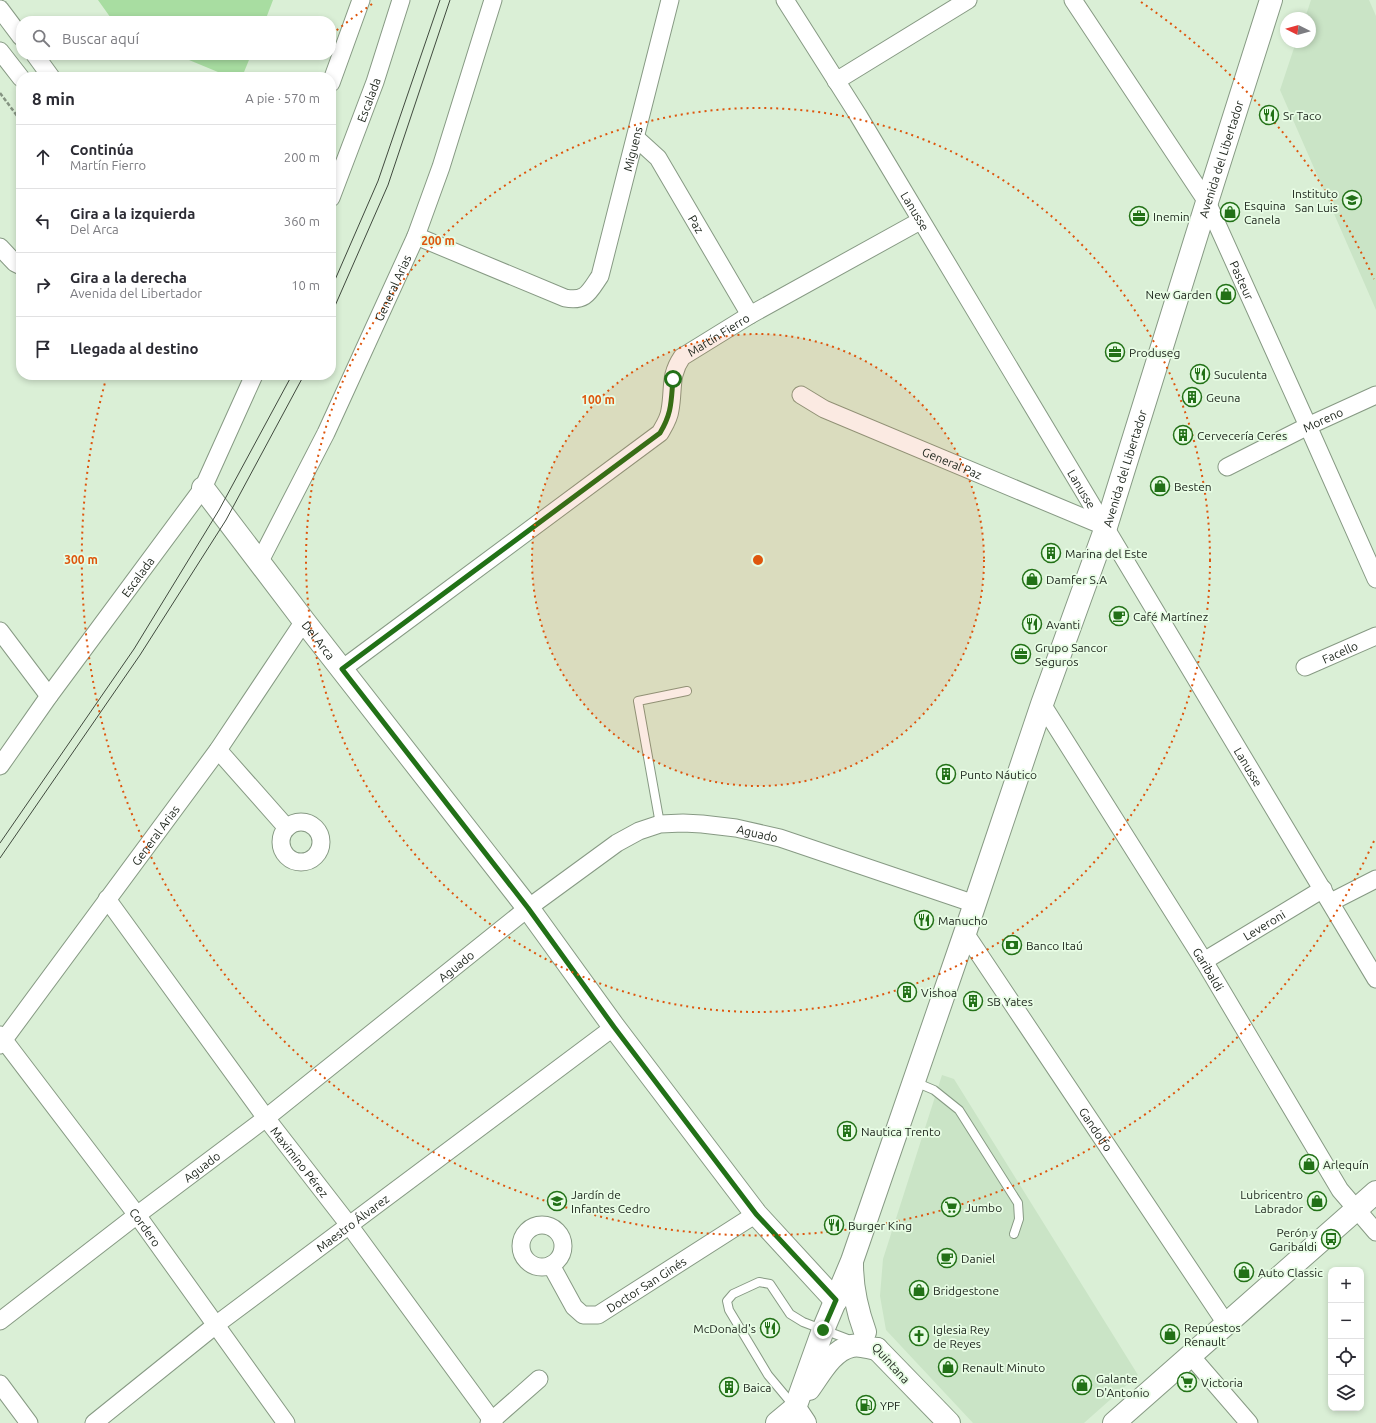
<!DOCTYPE html>
<html lang="es">
<head>
<meta charset="utf-8">
<style>
	:root { --surface:#fff; --page:#f7f7f7; --text:#2b2b33; --muted:#7c7c81; --line:#e1e1e2 }
	body { margin:0; font-family:Ubuntu,sans-serif; background:var(--page); color:var(--text) }
	.controls { position:absolute; right:12px; bottom:12px; display:grid; overflow:hidden; border-radius:8px; box-shadow:0 2px 6px #0003 }
	.controls button { width:36px; height:36px; display:grid; place-items:center; padding:0; border:0; border-bottom:1px solid var(--line); background:var(--surface); color:var(--text); font:20px sans-serif }
	.compass { position:absolute; left:1280px; top:12px; width:36px; height:36px; border-radius:50%; background:var(--surface); box-shadow:0 2px 6px #0003; rotate:276deg }
	.stop { position:absolute; width:12px; height:12px; margin:-9px; border:3px solid #227117; border-radius:50%; background:#fff }
	.stop.end { background:#227117; border-color:#fff; box-shadow:0 1px 4px #0008 }
	.list { margin:0; padding:0; list-style:none }
	h2 { display:flex; justify-content:space-between; align-items:center; height:52px; margin:0; padding:0 16px; font-size:17px }
	h2 small { font-size:13px; font-weight:400; color:var(--muted) }
	.list li { display:grid; grid-template-columns:26px 1fr auto; gap:12px; align-items:center; box-sizing:border-box; height:64px; padding:0 16px; border-top:1px solid var(--line) }
	.list b { display:block; font-size:15px; white-space:nowrap }
	.list p { margin:0; font-size:13px; white-space:nowrap; color:var(--muted) }
	.list em { font-size:13px; font-style:normal; color:var(--muted) }
	.icon { flex:none; width:22px; height:22px; fill:none; stroke:currentColor; stroke-width:2; stroke-linecap:round; stroke-linejoin:round }
	.map { position:relative; flex:none; width:1376px; height:1423px; overflow:hidden }
	.search { position:absolute; background:var(--surface); box-shadow:0 2px 6px #0003; left:16px; top:16px; width:320px; height:44px; display:flex; align-items:center; gap:10px; box-sizing:border-box; padding:0 14px; border-radius:16px; color:var(--muted); font-size:15px }
	.panel { position:absolute; background:var(--surface); box-shadow:0 2px 6px #0003; left:16px; top:72px; width:320px; height:308px; border-radius:16px }
	.map>svg:first-child { display:block }
</style>
</head>
<body>
<div class="map">
<svg width="1376" height="1423" viewBox="0 0 1376 1423">
	<rect width="100%" height="100%" fill="#daefd6"/>
	<path fill="#cae4c6" d="M1311,0H1369L1376,16V310L1280,90L1296,42H1310V18H1305Z
		M942,1075L954,1079L1138,1375L1084,1423H973L886,1330L880,1296L883,1259Z"/>
	<path fill="#a8dda1" d="M98,0H273L265,21H113Z
		M177,55H251L242,77H230Z"/>
	<g fill="none" stroke-linecap="round" stroke-linejoin="round">
		<defs>
			<path id="lane" d="M660,824L638,701L687,691
				M915,1082L934,1090L959,1110L1018,1203L1019,1219L1014,1234
				M793,1405L768,1375L729,1310L727,1301L733,1294L759,1282L770,1284L790,1314L803,1322L853,1341"/>
			<g id="street">
				<path id="s1" d="M785,0L858,115L1376,979"/>
				<path id="s2" d="M1073,0L1207,202L1308,426L1376,579"/>
				<path d="M0,9L21,37"/>
				<path d="M0,51L21,78"/>
				<path d="M35,55L51,77"/>
				<path d="M836,81L968,0"/>
				<path d="M331,83L361,0"/>
				<path id="s3" d="M636,138L658,158L750,315"/>
				<path id="s4" d="M331,198L375,82L401,0"/>
				<path id="s5" d="M416,236L565,298C586,302 589,292 600,276L670,0"/>
				<path d="M0,247L15,263L21,266"/>
				<path id="s6" d="M801,395L824,409L1106,527"/>
				<path id="s7" d="M1227,467L1308,426L1376,395"/>
				<path id="s8" d="M259,563L326,433L416,236L441,167L493,0"/>
				<path d="M0,631L49,696"/>
				<path id="s9" d="M1305,667L1376,636"/>
				<path id="s10" d="M342,669L660,433C664,426 669,419 670,410C674,389 669,376 682,357L750,315L920,221"/>
				<path id="s11" d="M1042,704L1204,961L1340,1190L1376,1232"/>
				<path d="M218,750L287,828"/>
				<path id="s12" d="M0,766L49,696L203,488L254,375"/>
				<circle cx="301" cy="842" r="20"/>
				<path id="s13" d="M107,899L266,1118L349,1225L494,1423"/>
				<path d="M1331,902L1376,879"/>
				<path id="s14" d="M965,933L1227,1325"/>
				<path id="s15" d="M1204,961L1323,889"/>
				<path id="s16" d="M0,1035L137,1215L286,1423"/>
				<path id="s17" d="M0,1045L218,750L304,621"/>
				<circle cx="542" cy="1246" r="21"/>
				<path id="s18" d="M551,1265L574,1307L583,1315H598L756,1214"/>
				<path id="s19" d="M0,1321L137,1215L266,1118L528,908L617,843L639,831L660,824L683,823L702,824L736,828L780,838L975,904"/>
				<path d="M1191,1356L1249,1423"/>
				<path d="M0,1384L29,1423"/>
				<path id="s20" d="M94,1423L217,1324L614,1027"/>
				<path d="M489,1423L539,1379"/>
			</g>
			<g id="secondary">
				<path id="s21" d="M203,488L304,621L528,908L614,1027L756,1214L836,1301"/>
				<path d="M877,1349L949,1423"/>
				<path d="M777,1423L795,1408L805,1423"/>
				<path d="M1114,1423L1376,1192"/>
			</g>
			<g id="primary">
				<path d="M852,1264C852,1288 857,1310 865,1332"/>
				<path d="M809,1389C820,1374 832,1350 852,1346C860,1344 869,1348 877,1349"/>
				<path id="s22" d="M795,1408L823,1330L852,1261L965,933L1042,704L1106,527L1207,202L1271,0"/>
			</g>
		</defs>
		<use href="#lane" stroke="#879a84" stroke-width="10"/>
		<use href="#street" stroke="#879a84" stroke-width="19"/>
		<use href="#secondary" stroke="#879a84" stroke-width="24"/>
		<use href="#primary" stroke="#879a84" stroke-width="24"/>
		<path stroke="#859482" stroke-width="2.5" stroke-dasharray="4 2" stroke-linecap="butt" d="M0,93L21,121"/>
		<use href="#lane" stroke="#fff" stroke-width="8"/>
		<use href="#street" stroke="#fff" stroke-width="17"/>
		<use href="#secondary" stroke="#fff" stroke-width="22"/>
		<use href="#primary" stroke="#fff" stroke-width="22"/>
		<path stroke="#404a3e" stroke-width="1" d="M331,289L378,181L440,0
			M331,315L388,185L450,0
			M0,843L134,649L219,510L292,375
			M0,858L140,655L226,520L304,375"/>
	</g>
	<g fill="none" stroke-linecap="round" stroke-linejoin="round">
		<path stroke="#227117" stroke-width="5" d="M673,379C671,402 672,413 660,433L342,669L528,908L614,1027L756,1214L836,1300L823,1330"/>
	</g>
	<circle cx="758" cy="560" r="226" fill="#de560d" fill-opacity=".12"/>
	<g fill="none" stroke="#de560d" stroke-width="2" stroke-dasharray="2 4">
		<circle cx="758" cy="560" r="226"/>
		<circle cx="758" cy="560" r="452"/>
		<path d="M1374 841A677 677 0 0 1 106 379M332 34A677 677 0 0 1 375 2M1141 2A677 677 0 0 1 1374 279"/>
	</g>
	<defs>
		<symbol id="restaurant-ring" viewBox="-11 -11 22 22"><circle r="9.5" fill="#e7fce4" stroke="#227117" stroke-width="1.5"/><path d="M-5-6h1v4h1v-4h1v4h1v-4h1v5L-1.5 .5V6h-2V.5L-5-1ZM5-6V6H3V1.5H1.5Q1.5-4 5-6Z" fill="#227117"/></symbol>
		<symbol id="school-ring" viewBox="-11 -11 22 22"><circle r="9.5" fill="#e7fce4" stroke="#227117" stroke-width="1.5"/><path d="M0-5L7-2L0 1L-7-2ZM-4 1L0 2.5L4 1V4Q0 6-4 4Z" fill="#227117"/></symbol>
		<symbol id="shop-ring" viewBox="-11 -11 22 22"><circle r="9.5" fill="#e7fce4" stroke="#227117" stroke-width="1.5"/><path d="M-5-2.5h2.3a2.7 3.5 0 0 1 5.4 0H5L5.5 6h-11ZM-1.5-2.5h3a1.5 2.3 0 0 0-3 0Z" fill="#227117"/></symbol>
		<symbol id="office-ring" viewBox="-11 -11 22 22"><circle r="9.5" fill="#e7fce4" stroke="#227117" stroke-width="1.5"/><path d="M-6-3h4V-5.5h4V-3h4V5H-6ZM-1-4.5V-3h2v-1.5ZM-6 0V1H6V0Z" fill="#227117"/></symbol>
		<symbol id="building-ring" viewBox="-11 -11 22 22"><circle r="9.5" fill="#e7fce4" stroke="#227117" stroke-width="1.5"/><path d="M-4-6H4V6H1V3H-1V6H-4ZM-2.5-4.3h1.7v1.8h-1.7ZM.8-4.3h1.7v1.8H.8ZM-2.5-1h1.7V.8h-1.7ZM.8-1h1.7V.8H.8Z" fill="#227117"/></symbol>
		<symbol id="cafe-ring" viewBox="-11 -11 22 22"><circle r="9.5" fill="#e7fce4" stroke="#227117" stroke-width="1.5"/><path d="M-5.5-4.5H6V0H3Q3 3.5 0 3.5H-2.5Q-5.5 3.5-5.5 0ZM3-3.2v2h1.7v-2ZM-6 4.5H4V6H-6Z" fill="#227117"/></symbol>
		<symbol id="bank-ring" viewBox="-11 -11 22 22"><circle r="9.5" fill="#e7fce4" stroke="#227117" stroke-width="1.5"/><path d="M-6-4H6V4H-6ZM0-2.3a2.3 2.3 0 1 0 0 4.6a2.3 2.3 0 1 0 0-4.6Z" fill="#227117"/></symbol>
		<symbol id="supermarket-ring" viewBox="-11 -11 22 22"><circle r="9.5" fill="#e7fce4" stroke="#227117" stroke-width="1.5"/><path d="M-6-5.5h2.5l.6 2H6L4.5 2H-2.5L-4.4-4H-6ZM-1.5 3.2a1.3 1.3 0 1 0 .1 0ZM3 3.2a1.3 1.3 0 1 0 .1 0Z" fill="#227117"/></symbol>
		<symbol id="bus-ring" viewBox="-11 -11 22 22"><circle r="9.5" fill="#e7fce4" stroke="#227117" stroke-width="1.5"/><path d="M-5-6H5V4H4V6H2V4H-2V6H-4V4H-5ZM-3.5-4V0h7V-4ZM-3.5 1.2v1.5H-2V1.2ZM2 1.2v1.5H3.5V1.2Z" fill="#227117"/></symbol>
		<symbol id="church-ring" viewBox="-11 -11 22 22"><circle r="9.5" fill="#e7fce4" stroke="#227117" stroke-width="1.5"/><path d="M-1.2-6h2.4v3.5h3.3v2.4h-3.3V6h-2.4V-.1h-3.3v-2.4h3.3Z" fill="#227117"/></symbol>
		<symbol id="fuel-ring" viewBox="-11 -11 22 22"><circle r="9.5" fill="#e7fce4" stroke="#227117" stroke-width="1.5"/><path d="M-5.5-6h7V0h2V4h1.3V-2.5L3-4.5l.8-.8L6-3V5H2.5V1h-1V6h-7ZM-4.2-4.7v3.2H.2V-4.7Z" fill="#227117"/></symbol>
	</defs>
	<g fill-rule="evenodd">
		<use href="#restaurant-ring" x="1258" y="104" width="22" height="22"/>
		<use href="#school-ring" x="1341" y="189" width="22" height="22"/>
		<use href="#shop-ring" x="1219" y="201" width="22" height="22"/>
		<use href="#office-ring" x="1128" y="205" width="22" height="22"/>
		<use href="#shop-ring" x="1215" y="283" width="22" height="22"/>
		<use href="#office-ring" x="1104" y="341" width="22" height="22"/>
		<use href="#restaurant-ring" x="1189" y="363" width="22" height="22"/>
		<use href="#building-ring" x="1181" y="386" width="22" height="22"/>
		<use href="#building-ring" x="1172" y="424" width="22" height="22"/>
		<use href="#shop-ring" x="1149" y="475" width="22" height="22"/>
		<use href="#building-ring" x="1040" y="542" width="22" height="22"/>
		<use href="#shop-ring" x="1021" y="568" width="22" height="22"/>
		<use href="#cafe-ring" x="1108" y="605" width="22" height="22"/>
		<use href="#restaurant-ring" x="1021" y="613" width="22" height="22"/>
		<use href="#office-ring" x="1010" y="643" width="22" height="22"/>
		<use href="#building-ring" x="935" y="763" width="22" height="22"/>
		<use href="#restaurant-ring" x="913" y="909" width="22" height="22"/>
		<use href="#bank-ring" x="1001" y="934" width="22" height="22"/>
		<use href="#building-ring" x="896" y="981" width="22" height="22"/>
		<use href="#building-ring" x="962" y="990" width="22" height="22"/>
		<use href="#building-ring" x="836" y="1120" width="22" height="22"/>
		<use href="#shop-ring" x="1298" y="1153" width="22" height="22"/>
		<use href="#school-ring" x="546" y="1190" width="22" height="22"/>
		<use href="#shop-ring" x="1306" y="1190" width="22" height="22"/>
		<use href="#supermarket-ring" x="940" y="1196" width="22" height="22"/>
		<use href="#restaurant-ring" x="823" y="1214" width="22" height="22"/>
		<use href="#bus-ring" x="1320" y="1228" width="22" height="22"/>
		<use href="#cafe-ring" x="936" y="1247" width="22" height="22"/>
		<use href="#shop-ring" x="1233" y="1261" width="22" height="22"/>
		<use href="#shop-ring" x="908" y="1279" width="22" height="22"/>
		<use href="#restaurant-ring" x="759" y="1317" width="22" height="22"/>
		<use href="#shop-ring" x="1159" y="1323" width="22" height="22"/>
		<use href="#church-ring" x="908" y="1325" width="22" height="22"/>
		<use href="#shop-ring" x="937" y="1356" width="22" height="22"/>
		<use href="#supermarket-ring" x="1176" y="1371" width="22" height="22"/>
		<use href="#shop-ring" x="1071" y="1374" width="22" height="22"/>
		<use href="#building-ring" x="718" y="1376" width="22" height="22"/>
		<use href="#fuel-ring" x="855" y="1394" width="22" height="22"/>
	</g>
	<g text-anchor="middle" dominant-baseline="central" stroke-width="3.5" stroke-linejoin="round" paint-order="stroke">
		<g font-size="12" fill="#1c241b" stroke="#e7fce4">
			<text stroke="none"><textPath href="#s4" startOffset="105">Escalada</textPath></text>
			<text stroke="none"><textPath href="#s5" startOffset="338">Miguens</textPath></text>
			<text stroke="none"><textPath href="#s22" startOffset="1320">Avenida del Libertador</textPath></text>
			<text stroke="none"><textPath href="#s1" startOffset="248">Lanusse</textPath></text>
			<text stroke="none"><textPath href="#s3" startOffset="106">Paz</textPath></text>
			<text stroke="none"><textPath href="#s2" startOffset="328">Pasteur</textPath></text>
			<text stroke="none"><textPath href="#s8" startOffset="306">General Arias</textPath></text>
			<text stroke="none"><textPath href="#s10" startOffset="519">Martín Fierro</textPath></text>
			<text stroke="none"><textPath href="#s7" startOffset="107">Moreno</textPath></text>
			<text stroke="none"><textPath href="#s6" startOffset="166">General Paz</textPath></text>
			<text stroke="none"><textPath href="#s22" startOffset="996">Avenida del Libertador</textPath></text>
			<text stroke="none"><textPath href="#s1" startOffset="572">Lanusse</textPath></text>
			<text stroke="none"><textPath href="#s12" startOffset="234">Escalada</textPath></text>
			<text stroke="none"><textPath href="#s21" startOffset="191">Del Arca</textPath></text>
			<text stroke="none"><textPath href="#s9" startOffset="38">Facello</textPath></text>
			<text stroke="none"><textPath href="#s1" startOffset="896">Lanusse</textPath></text>
			<text stroke="none"><textPath href="#s19" startOffset="926">Aguado</textPath></text>
			<text stroke="none"><textPath href="#s17" startOffset="261">General Arias</textPath></text>
			<text stroke="none"><textPath href="#s15" startOffset="70">Leveroni</textPath></text>
			<text stroke="none"><textPath href="#s19" startOffset="578">Aguado</textPath></text>
			<text stroke="none"><textPath href="#s11" startOffset="313">Garibaldi</textPath></text>
			<text stroke="none"><textPath href="#s14" startOffset="236">Gandolfo</textPath></text>
			<text stroke="none"><textPath href="#s13" startOffset="326">Maximino Pérez</textPath></text>
			<text stroke="none"><textPath href="#s19" startOffset="254">Aguado</textPath></text>
			<text stroke="none"><textPath href="#s20" startOffset="327">Maestro Álvarez</textPath></text>
			<text stroke="none"><textPath href="#s16" startOffset="241">Cordero</textPath></text>
			<text stroke="none"><textPath href="#s18" startOffset="132">Doctor San Ginés</textPath></text>
			<text transform="translate(891 1363) rotate(48)">Quintana</text>
		</g>
		<g font-size="12" fill="#1c241b" stroke="#e7fce4" text-anchor="start">
			<text x="1283" y="115">Sr Taco</text>
			<text x="1338" y="193" text-anchor="end">Instituto<tspan x="1338" dy="14">San Luis</tspan></text>
			<text x="1244" y="205">Esquina<tspan x="1244" dy="14">Canela</tspan></text>
			<text x="1153" y="216">Inemin</text>
			<text x="1212" y="294" text-anchor="end">New Garden</text>
			<text x="1129" y="352">Produseg</text>
			<text x="1214" y="374">Suculenta</text>
			<text x="1206" y="397">Geuna</text>
			<text x="1197" y="435">Cervecería Ceres</text>
			<text x="1174" y="486">Besten</text>
			<text x="1065" y="553">Marina del Este</text>
			<text x="1046" y="579">Damfer S.A</text>
			<text x="1133" y="616">Café Martínez</text>
			<text x="1046" y="624">Avanti</text>
			<text x="1035" y="647">Grupo Sancor<tspan x="1035" dy="14">Seguros</tspan></text>
			<text x="960" y="774">Punto Náutico</text>
			<text x="938" y="920">Manucho</text>
			<text x="1026" y="945">Banco Itaú</text>
			<text x="921" y="992">Vishoa</text>
			<text x="987" y="1001">SB Yates</text>
			<text x="861" y="1131">Nautica Trento</text>
			<text x="1323" y="1164">Arlequín</text>
			<text x="571" y="1194">Jardín de<tspan x="571" dy="14">Infantes Cedro</tspan></text>
			<text x="1303" y="1194" text-anchor="end">Lubricentro<tspan x="1303" dy="14">Labrador</tspan></text>
			<text x="965" y="1207">Jumbo</text>
			<text x="848" y="1225">Burger King</text>
			<text x="1317" y="1232" text-anchor="end">Perón y<tspan x="1317" dy="14">Garibaldi</tspan></text>
			<text x="961" y="1258">Daniel</text>
			<text x="1258" y="1272">Auto Classic</text>
			<text x="933" y="1290">Bridgestone</text>
			<text x="1184" y="1327">Repuestos<tspan x="1184" dy="14">Renault</tspan></text>
			<text x="756" y="1328" text-anchor="end">McDonald's</text>
			<text x="933" y="1329">Iglesia Rey<tspan x="933" dy="14">de Reyes</tspan></text>
			<text x="962" y="1367">Renault Minuto</text>
			<text x="1096" y="1378">Galante<tspan x="1096" dy="14">D'Antonio</tspan></text>
			<text x="1201" y="1382">Victoria</text>
			<text x="743" y="1387">Baica</text>
			<text x="880" y="1405">YPF</text>
		</g>
	</g>
	<circle cx="758" cy="560" r="6" fill="#de560d" stroke="#e7fce4" stroke-width="2"/>
	<g font-size="12" text-anchor="middle" font-weight="bold" fill="#de560d" stroke="#e7fce4" stroke-width="3.5" stroke-linejoin="round" paint-order="stroke">
		<text x="438" y="245">200 m</text>
		<text x="598" y="404">100 m</text>
		<text x="81" y="564">300 m</text>
	</g>
</svg>
<div class="controls">
<button>+</button>
<button>−</button>
<button><svg class="icon" aria-label="locate" viewBox="0 0 24 24"><circle cx="12" cy="12" r="6"/><path d="M12 2v4M12 18v4M2 12h4M18 12h4"/></svg></button>
<button><svg class="icon" aria-label="layers" viewBox="0 0 24 24"><path d="M12 4l9 5-9 5-9-5zM3 14l9 5 9-5"/></svg></button>
</div>
<svg class="compass" viewBox="-18 -18 36 36"><path d="M0-13l5 13h-10z" fill="#e53935"/><path d="M0 13l5-13h-10z" fill="#7c7c81"/></svg>
<div class="stop" style="left:673px;top:379px"></div>
<div class="stop end" style="left:823px;top:1330px"></div>
<div class="search"><svg class="icon" aria-label="search" viewBox="0 0 24 24"><circle cx="10" cy="10" r="6"/><path d="M15 15l6 6"/></svg>Buscar aquí</div>
<section class="panel">
<h2>8 min<small>A pie · 570 m</small></h2>
<ul class="list">
<li><svg class="icon" aria-label="ahead" viewBox="0 0 24 24"><path d="M12 20V5M6 11l6-6 6 6"/></svg><div><b>Continúa</b><p>Martín Fierro</p></div><em>200 m</em></li>
<li><svg class="icon" aria-label="left" viewBox="0 0 24 24"><path d="M17 20v-9H6M10 6l-5 5 5 5"/></svg><div><b>Gira a la izquierda</b><p>Del Arca</p></div><em>360 m</em></li>
<li><svg class="icon" aria-label="right" viewBox="0 0 24 24"><path d="M7 20v-9h11M14 6l5 5-5 5"/></svg><div><b>Gira a la derecha</b><p>Avenida del Libertador</p></div><em>10 m</em></li>
<li><svg class="icon" aria-label="arrive" viewBox="0 0 24 24"><path d="M6 21V4h12l-3 4 3 4H6"/></svg><div><b>Llegada al destino</b></div></li>
</ul>
</section>
</div>
</body>
</html>
